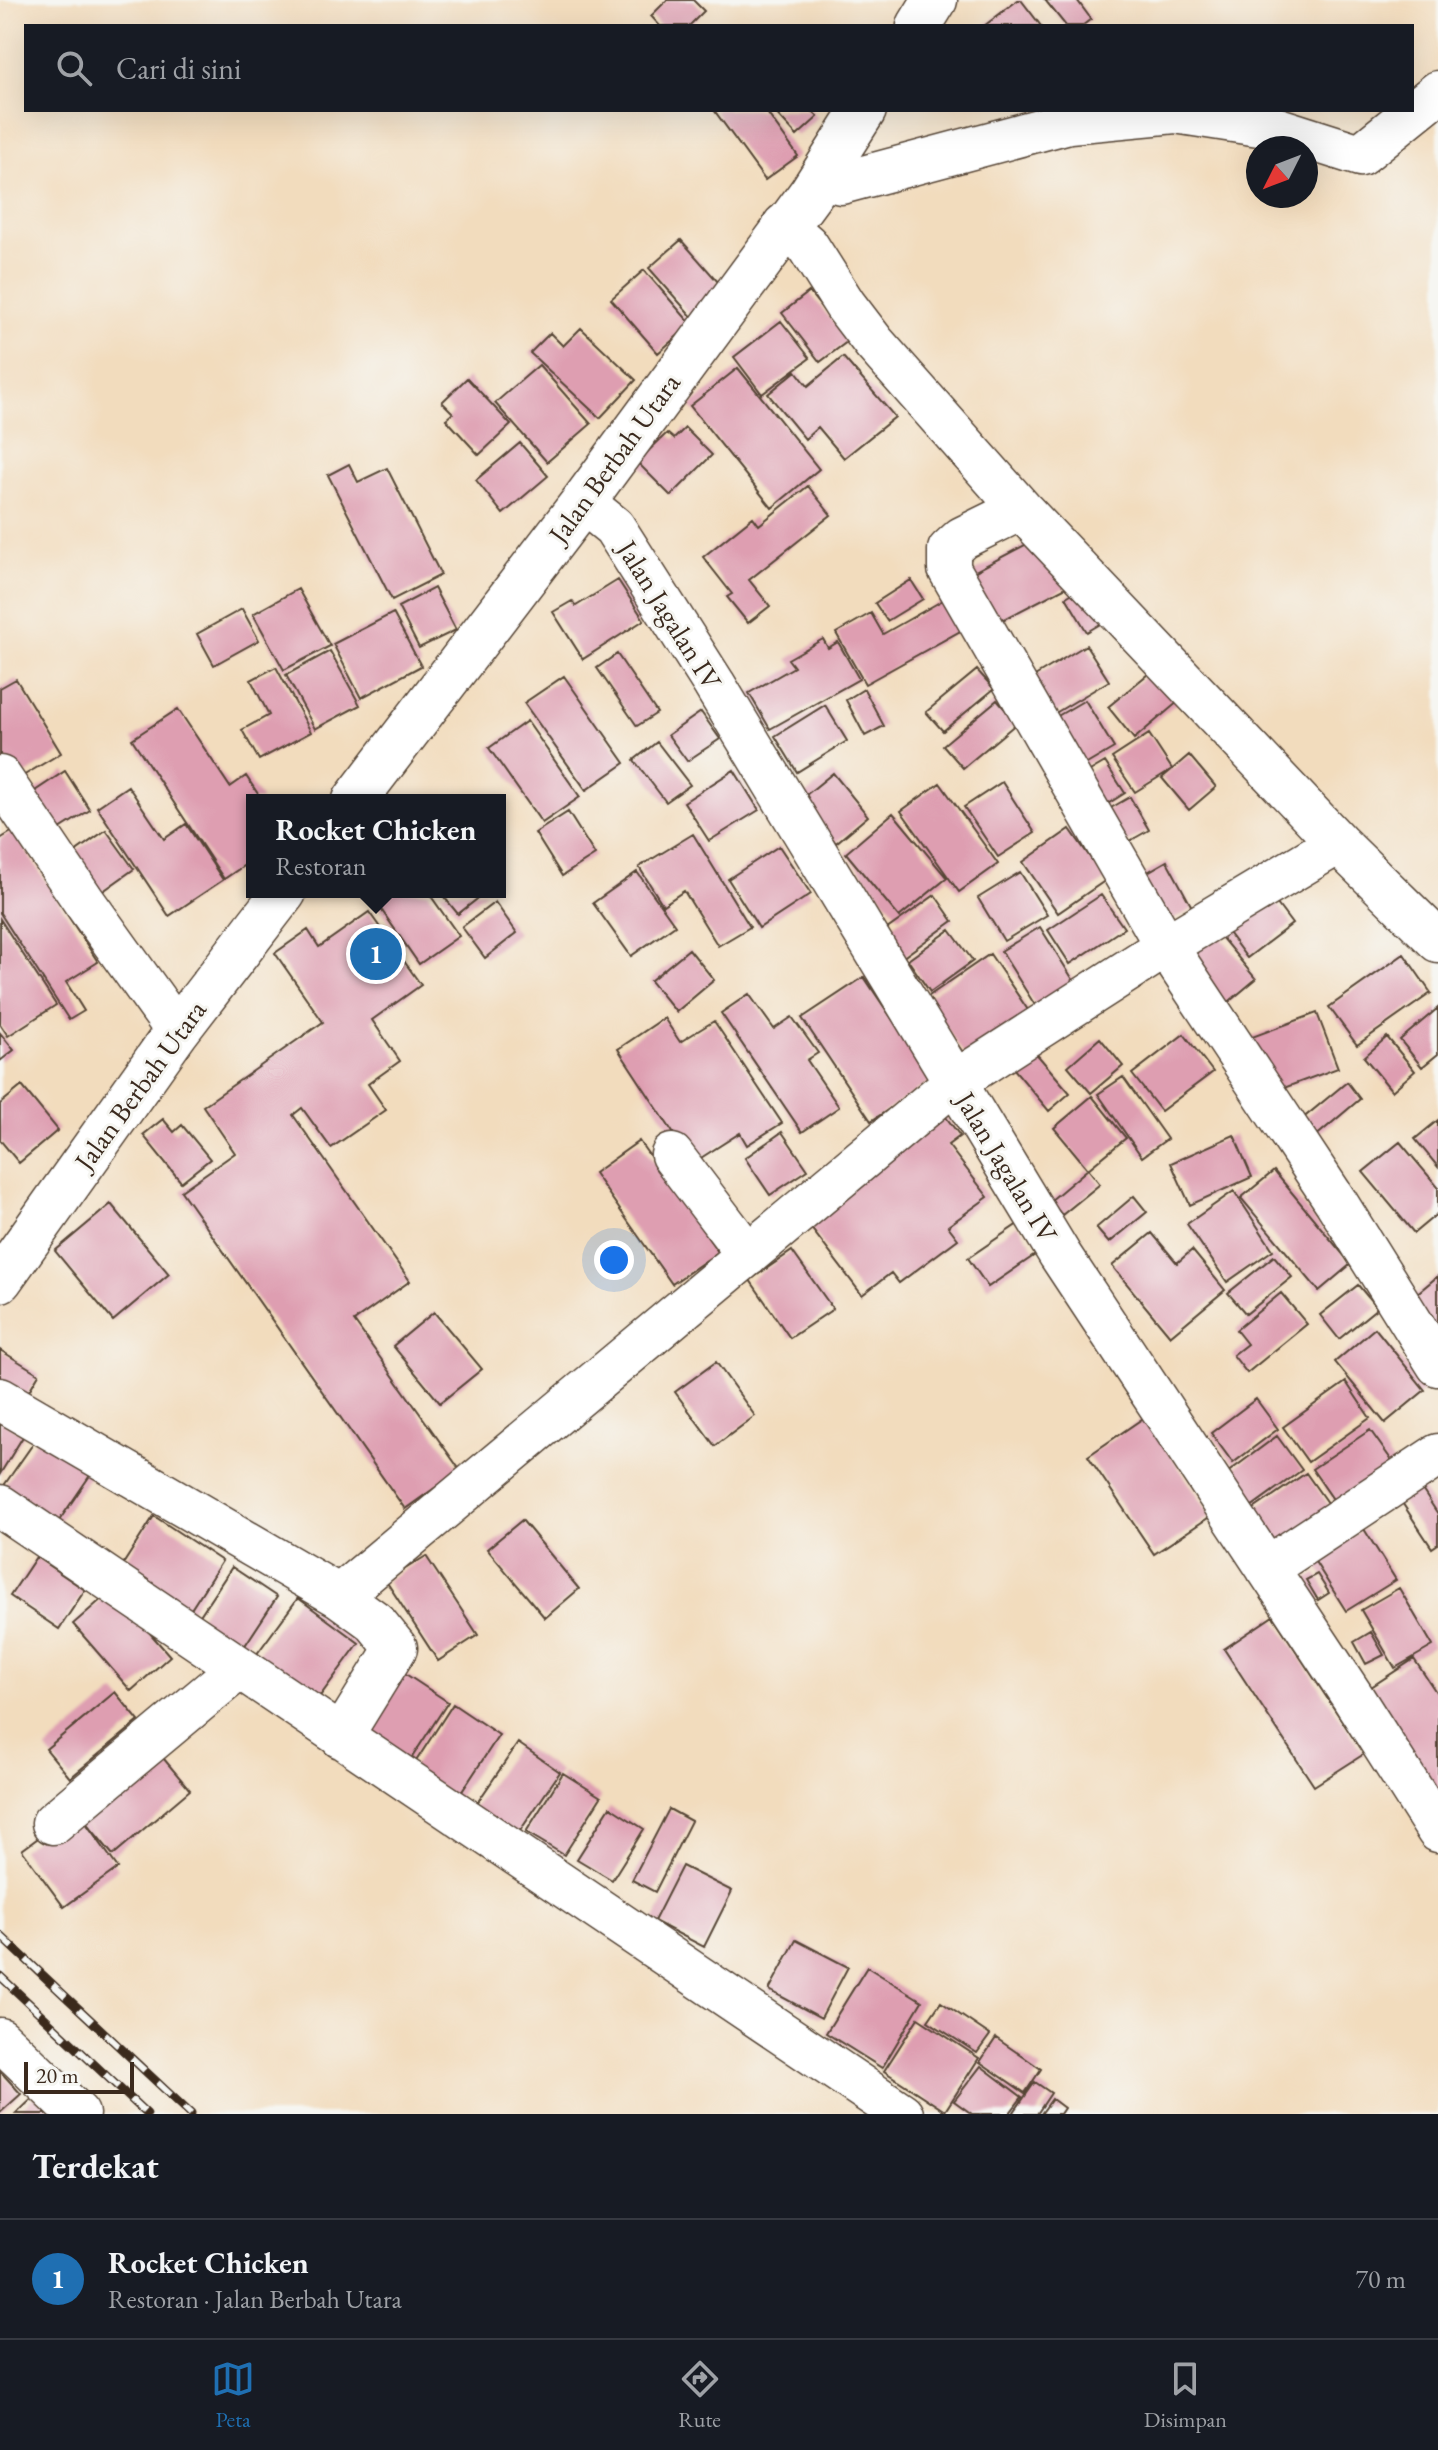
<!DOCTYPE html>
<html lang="id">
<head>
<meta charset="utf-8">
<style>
	:root { --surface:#171b24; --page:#242831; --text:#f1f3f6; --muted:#9ea1a6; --line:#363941; --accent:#1f6fb2 }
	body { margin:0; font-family:"EB Garamond",serif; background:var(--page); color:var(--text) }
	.compass { position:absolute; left:1246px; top:136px; width:72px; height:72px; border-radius:50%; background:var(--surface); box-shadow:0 8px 32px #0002; rotate:228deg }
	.scale { position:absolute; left:24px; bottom:20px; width:110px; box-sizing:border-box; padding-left:8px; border:4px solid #3b2a1e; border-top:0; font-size:22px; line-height:28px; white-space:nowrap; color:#3b2a1e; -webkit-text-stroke:6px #f6f6f2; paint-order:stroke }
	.you { position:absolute; left:614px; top:1260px; width:28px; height:28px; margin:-20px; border:6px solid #fff; border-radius:50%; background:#1a73e8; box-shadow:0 0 0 12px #1a73e833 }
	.badge { display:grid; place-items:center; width:52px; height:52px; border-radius:50%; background:var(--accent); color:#fff; font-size:26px; font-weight:700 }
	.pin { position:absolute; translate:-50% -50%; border:4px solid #fff; box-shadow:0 2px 8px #0006 }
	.popup { position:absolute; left:246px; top:794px; width:260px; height:104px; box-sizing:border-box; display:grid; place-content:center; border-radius:0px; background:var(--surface); filter:drop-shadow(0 2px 6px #0005); font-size:26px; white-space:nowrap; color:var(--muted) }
	.popup b { font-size:30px; color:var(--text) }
	.popup::after { content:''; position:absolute; left:50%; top:100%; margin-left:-16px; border:16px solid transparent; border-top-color:var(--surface) }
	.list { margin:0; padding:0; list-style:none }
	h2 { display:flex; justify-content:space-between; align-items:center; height:104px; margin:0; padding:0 32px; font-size:34px }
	h2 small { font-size:26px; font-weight:400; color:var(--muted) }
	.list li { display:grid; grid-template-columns:52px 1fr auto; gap:24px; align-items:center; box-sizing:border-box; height:120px; padding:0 32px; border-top:2px solid var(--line) }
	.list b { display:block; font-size:30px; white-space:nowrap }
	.list p { margin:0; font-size:26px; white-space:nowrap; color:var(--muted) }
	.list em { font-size:26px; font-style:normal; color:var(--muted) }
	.icon { flex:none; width:44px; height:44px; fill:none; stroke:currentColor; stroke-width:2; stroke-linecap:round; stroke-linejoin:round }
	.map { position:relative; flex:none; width:1438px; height:2114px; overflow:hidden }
	.search { position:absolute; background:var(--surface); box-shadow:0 8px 32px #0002; left:24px; right:24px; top:24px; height:88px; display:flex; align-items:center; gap:20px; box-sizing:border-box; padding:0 28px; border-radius:0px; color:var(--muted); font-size:30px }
	.sheet { height:224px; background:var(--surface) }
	nav { display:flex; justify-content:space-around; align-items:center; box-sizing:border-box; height:112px; border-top:2px solid var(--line); background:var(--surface); font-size:22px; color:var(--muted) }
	nav a { display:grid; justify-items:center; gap:4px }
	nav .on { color:var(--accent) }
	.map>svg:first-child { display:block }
</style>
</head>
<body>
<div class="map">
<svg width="1438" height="2114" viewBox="0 0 1438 2114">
	<rect width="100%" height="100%" fill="#f6f6f2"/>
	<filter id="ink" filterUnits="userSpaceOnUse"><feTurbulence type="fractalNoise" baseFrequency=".0125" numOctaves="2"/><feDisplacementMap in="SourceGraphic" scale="16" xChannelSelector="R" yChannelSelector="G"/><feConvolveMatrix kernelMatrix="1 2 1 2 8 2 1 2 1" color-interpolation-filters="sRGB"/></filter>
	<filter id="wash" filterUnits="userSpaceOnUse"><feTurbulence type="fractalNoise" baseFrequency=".006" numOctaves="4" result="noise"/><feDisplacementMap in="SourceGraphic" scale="32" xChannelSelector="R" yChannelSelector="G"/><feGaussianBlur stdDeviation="1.8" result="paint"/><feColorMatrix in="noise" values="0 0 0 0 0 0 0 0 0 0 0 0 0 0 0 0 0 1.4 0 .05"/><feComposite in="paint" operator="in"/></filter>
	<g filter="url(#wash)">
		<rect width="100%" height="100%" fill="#f2dcbd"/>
		<g id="blocks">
			<path fill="#de9eb1" d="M667,0H693L704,11L689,26H660L651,16Z
				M1018,0H1021L1041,26H984Z
				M1045,0H1077L1091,19L1082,26H1066Z
				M714,110H765L798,156L765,180Z
				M773,110H811L818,117L797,136Z
				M681,240L726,291L694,319L649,268Z
				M644,270L691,324L658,353L611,299Z
				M809,292L848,341L820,362L782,313Z
				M781,321L810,358L762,394L734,357Z
				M581,328L636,380L600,418L530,353L550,333L563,346Z
				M843,357L895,417L844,458L818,427L805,439L768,394L796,371L808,386Z
				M539,365L591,424L547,462L495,403Z
				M738,368L819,469L772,508L690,406Z
				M467,378L511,425L479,455L446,419L453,413L442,402Z
				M685,428L712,455L671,496L637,462L667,433L674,439Z
				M520,443L548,476L503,514L476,480Z
				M349,464L358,482L387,468L441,575L392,600L328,475Z
				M808,486L831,515L749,580L770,606L748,623L727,597L732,594L703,557L753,517L759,525Z
				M1044,535L1070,585L989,627L962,578Z
				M618,580L644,620L583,659L553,612L572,601L576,606Z
				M911,580L923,599L887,621L875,603Z
				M1086,585L1107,620L1087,632L1066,597Z
				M434,588L456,630L419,648L398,607Z
				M298,589L330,646L284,670L253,614Z
				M945,599L962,630L865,684L836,633L871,613L883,634Z
				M242,609L259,640L214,665L197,634Z
				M393,613L421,666L361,698L333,644Z
				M823,639L828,648L838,642L859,679L770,729L749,693L794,667L788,659Z
				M1086,645L1109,681L1042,721L1020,685Z
				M330,651L360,705L315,729L286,675Z
				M617,654L657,713L637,726L597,668Z
				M1159,665L1185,696L1134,739L1108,707Z
				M276,667L311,732L259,760L242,730L269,715L251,680Z
				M977,670L994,689L943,731L926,712Z
				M564,676L625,763L586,790L524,703Z
				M16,679L61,753L8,785L0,772V688Z
				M864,689L884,726L865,736L846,700Z
				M997,700L1017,723L963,768L943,745Z
				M1085,700L1114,748L1073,772L1044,724Z
				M825,705L847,741L797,772L775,736Z
				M178,709L230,787L246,776L262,800H252V860L224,879L132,739Z
				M701,712L720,739L687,761L668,735Z
				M527,721L580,797L542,823L489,748Z
				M1149,734L1172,769L1135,792L1112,758Z
				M657,742L690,785L666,802L634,760Z
				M1189,755L1216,787L1189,810L1162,778Z
				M1105,762L1125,793L1093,813L1073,781Z
				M734,770L759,810L709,841L684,802Z
				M65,771L90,810L44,839L20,801Z
				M833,773L868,816L836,843L801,799Z
				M1002,782L1035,833L998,857L964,807Z
				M940,783L998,864L959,892L901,811Z
				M128,786L164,839L186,824L223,880L169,916L97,807Z
				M1130,797L1149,830L1114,850L1095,817Z
				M568,812L595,855L562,876L535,833Z
				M893,813L947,878L899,917L846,853Z
				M1070,829L1106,880L1058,913L1023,862Z
				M106,830L134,869L89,901L61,862Z
				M13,831L98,962L66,982L84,1011L69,1020L0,913V839Z
				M693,834L750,927L718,946L684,891L663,905L639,867Z
				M779,846L811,894L759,928L728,879Z
				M1167,861L1193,909L1160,927L1134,880Z
				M637,872L675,925L631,956L593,903Z
				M1020,872L1047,915L1004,941L978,898Z
				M1265,888L1292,924L1247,958L1220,922Z
				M369,892H428L459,936L419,964Z
				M440,892H486L458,914Z
				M935,895L953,921L895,963L876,937Z
				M1101,895L1124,928L1070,964L1048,930Z
				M495,902L517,933L485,958L462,927Z
				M369,912L421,985L372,1020L400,1061L368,1084L386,1110L331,1148L302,1108L293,1115L410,1281L354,1321L460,1470L405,1509L181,1191L235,1153L203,1106L323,1022L275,953L308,930L319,947Z
				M0,919L56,1005L8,1036L0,1024Z
				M1212,926L1256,979L1225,1005L1181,951Z
				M1040,927L1077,986L1038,1010L1001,951Z
				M950,930L973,961L930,992L908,960Z
				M689,949L714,980L676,1012L650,981Z
				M990,954L1032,1016L968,1060L926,998Z
				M1404,954L1431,993L1357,1045L1329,1007Z
				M864,977L933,1080L871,1121L802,1018Z
				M749,994L774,1029L792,1017L818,1053L807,1060L839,1107L802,1132L721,1013Z
				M1438,1008V1054L1422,1067L1400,1040Z
				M1317,1013L1338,1068L1273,1092L1252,1037Z
				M664,1018L680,1042L714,1021L782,1123L747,1145L740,1133L693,1163L618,1049Z
				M0,1033L14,1050L0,1061Z
				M1184,1034L1213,1072L1161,1111L1132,1074Z
				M1387,1037L1415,1071L1392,1091L1364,1057Z
				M1100,1038L1123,1066L1091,1093L1068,1066Z
				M1034,1051L1070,1093L1049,1111L1013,1068Z
				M1123,1077L1167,1139L1142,1157L1098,1094Z
				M1347,1082L1360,1099L1315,1137L1301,1120Z
				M22,1086L58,1130L19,1163L0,1140V1104Z
				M1092,1096L1126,1138L1088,1169L1054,1128Z
				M937,1105L960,1136L948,1145L988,1197L948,1226L958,1239L899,1283L891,1273L862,1295L808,1224Z
				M163,1119L174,1132L182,1125L210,1159L181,1182L143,1135Z
				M1438,1120V1167L1415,1139Z
				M782,1132L808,1170L770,1195L745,1158Z
				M1234,1135L1252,1177L1190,1205L1171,1163Z
				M639,1141L718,1252L672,1284L594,1173Z
				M1400,1142L1438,1187V1213L1414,1233L1363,1172Z
				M1088,1169L1100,1184L1062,1215L1050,1201Z
				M1274,1171L1351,1264L1319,1291L1241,1198Z
				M1234,1191L1273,1250L1227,1282L1187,1224Z
				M1134,1196L1147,1212L1109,1243L1096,1228Z
				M111,1204L169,1274L113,1321L55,1251Z
				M1018,1224L1038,1253L988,1287L968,1258Z
				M1152,1233L1177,1263L1192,1250L1225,1290L1170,1336L1112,1266Z
				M792,1251L833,1309L790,1338L750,1280Z
				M1274,1256L1292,1277L1246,1314L1228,1293Z
				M1438,1276V1337L1408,1301Z
				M1358,1285L1377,1308L1339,1339L1320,1315Z
				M1281,1293L1307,1324L1247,1373L1233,1355L1247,1344L1236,1330Z
				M434,1312L482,1369L440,1403L393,1346Z
				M1375,1328L1425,1390L1385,1423L1335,1362Z
				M0,1350L39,1374L20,1406L0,1393Z
				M716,1362L755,1416L715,1446L675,1392Z
				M1346,1382L1370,1418L1308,1462L1283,1427Z
				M1256,1399L1278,1429L1233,1463L1211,1433Z
				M1145,1417L1211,1516L1154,1554L1088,1456Z
				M0,1420L24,1435L0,1474Z
				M1370,1430L1395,1465L1337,1505L1312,1469Z
				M40,1434L93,1471L50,1534L0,1491Z
				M1277,1436L1302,1470L1248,1509L1223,1476Z
				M1306,1473L1332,1510L1271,1552L1245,1515Z
				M1417,1482L1438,1514V1544L1432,1548L1397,1495Z
				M154,1516L222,1561L186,1617L118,1572Z
				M522,1520L579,1589L545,1618L487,1549Z
				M1364,1529L1396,1580L1346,1611L1314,1560Z
				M426,1556L478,1635L438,1661L386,1581Z
				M36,1557L85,1590L59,1629L10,1596Z
				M232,1567L277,1597L240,1653L195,1623Z
				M1317,1574L1329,1593L1318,1600L1306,1580Z
				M1399,1588L1433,1646L1395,1668L1361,1610Z
				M112,1590L170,1656L131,1691L73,1624Z
				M298,1598L359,1643L312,1707L251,1662Z
				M1273,1616L1364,1754L1314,1786L1224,1649Z
				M1371,1632L1384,1655L1366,1664L1354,1642Z
				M1414,1659L1438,1695V1792L1359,1695Z
				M398,1669L448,1702L405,1768L355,1734Z
				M115,1692L139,1721L70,1778L46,1749Z
				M453,1704L499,1735L457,1799L411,1769Z
				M518,1743L560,1772L515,1838L473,1809Z
				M153,1746L190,1790L113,1855L83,1819L118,1868L64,1907L22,1850L76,1810Z
				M563,1773L601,1797L564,1855L526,1832Z
				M610,1807L644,1829L612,1880L577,1859Z
				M669,1809L691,1821L655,1892L632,1880Z
				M682,1866L732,1891L704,1947L654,1921Z
				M796,1940L848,1967L821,2018L769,1990Z
				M867,1967L922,2001L882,2068L826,2033Z
				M941,2002L990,2035L977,2053L928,2021Z
				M918,2018L979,2058L945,2111L884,2071Z
				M996,2038L1041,2069L1025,2093L980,2062Z
				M981,2066L1022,2097L1009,2114H972L954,2101Z
				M0,2071L21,2094L0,2113Z
				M1035,2082L1051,2093L1037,2114H1016L1014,2112Z
				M40,2091L61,2114H16Z
				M1052,2099L1064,2108L1060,2114H1041Z"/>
		</g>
	</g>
	<g filter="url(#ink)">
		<use href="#blocks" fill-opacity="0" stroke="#564536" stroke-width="2"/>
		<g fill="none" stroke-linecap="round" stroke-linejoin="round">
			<defs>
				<path id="street" d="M821,178L841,183L1069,122L1175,112L1272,127L1360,155L1438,92
					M784,225L807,245L845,305L874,343L1021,509L1338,843L1438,941
					M583,502L614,527L714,684L1060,1255L1352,1696L1438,1831
					M1021,509L962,538L949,550V569L1166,946L1336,1202L1438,1365
					M0,777L83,900L177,1031
					M672,1155L748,1255
					M0,1399L339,1596L375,1622L396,1648L341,1737
					M0,1506L902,2114
					M1267,1568L1438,1455
					M339,1596L956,1081L1166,946L1338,843
					M53,1823L239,1668
					M0,2039L78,2114"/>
				<path id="secondary" d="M919,26L935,0
					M355,800L583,502L811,193L864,110
					M0,1280L177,1031L284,892"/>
			</defs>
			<use href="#street" stroke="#564536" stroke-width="45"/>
			<use href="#secondary" stroke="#564536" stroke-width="47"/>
			<use href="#street" stroke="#fff" stroke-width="42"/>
			<use href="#secondary" stroke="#fff" stroke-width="44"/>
			<defs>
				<path id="rail" d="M0,1935L191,2114
					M0,1976L147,2114"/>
			</defs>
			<use href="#rail" stroke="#3b2a1e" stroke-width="9"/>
			<use href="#rail" stroke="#f6f6f2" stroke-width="6" stroke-dasharray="18" stroke-linecap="butt"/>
		</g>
	</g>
	<g text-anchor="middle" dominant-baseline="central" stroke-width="6" stroke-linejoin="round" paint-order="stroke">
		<g font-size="28" fill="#3b2a1e" stroke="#f6f6f2">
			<text transform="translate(614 458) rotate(-54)">Jalan Berbah Utara</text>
			<text transform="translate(670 615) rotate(58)">Jalan Jagalan IV</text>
			<text transform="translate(140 1085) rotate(-54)">Jalan Berbah Utara</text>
			<text transform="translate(1007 1167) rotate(59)">Jalan Jagalan IV</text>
		</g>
	</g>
</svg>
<svg class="compass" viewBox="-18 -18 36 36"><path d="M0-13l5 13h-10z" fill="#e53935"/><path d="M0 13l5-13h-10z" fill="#9ea1a6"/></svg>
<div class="scale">20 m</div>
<div class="you"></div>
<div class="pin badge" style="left:376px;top:954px">1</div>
<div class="popup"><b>Rocket Chicken</b>Restoran</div>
<div class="search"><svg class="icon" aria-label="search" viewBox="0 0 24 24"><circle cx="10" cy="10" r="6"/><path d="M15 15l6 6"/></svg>Cari di sini</div>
</div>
<section class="sheet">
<h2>Terdekat<small></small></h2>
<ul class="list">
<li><span class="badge">1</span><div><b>Rocket Chicken</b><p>Restoran · Jalan Berbah Utara</p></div><em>70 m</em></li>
</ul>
</section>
<nav>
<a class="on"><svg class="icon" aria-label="map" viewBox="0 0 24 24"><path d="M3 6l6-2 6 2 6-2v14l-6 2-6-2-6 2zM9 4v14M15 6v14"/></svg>Peta</a>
<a><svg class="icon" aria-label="directions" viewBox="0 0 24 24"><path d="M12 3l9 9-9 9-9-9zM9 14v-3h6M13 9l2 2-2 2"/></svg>Rute</a>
<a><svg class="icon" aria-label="saved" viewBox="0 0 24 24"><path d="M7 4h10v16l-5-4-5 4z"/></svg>Disimpan</a>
</nav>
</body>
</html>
